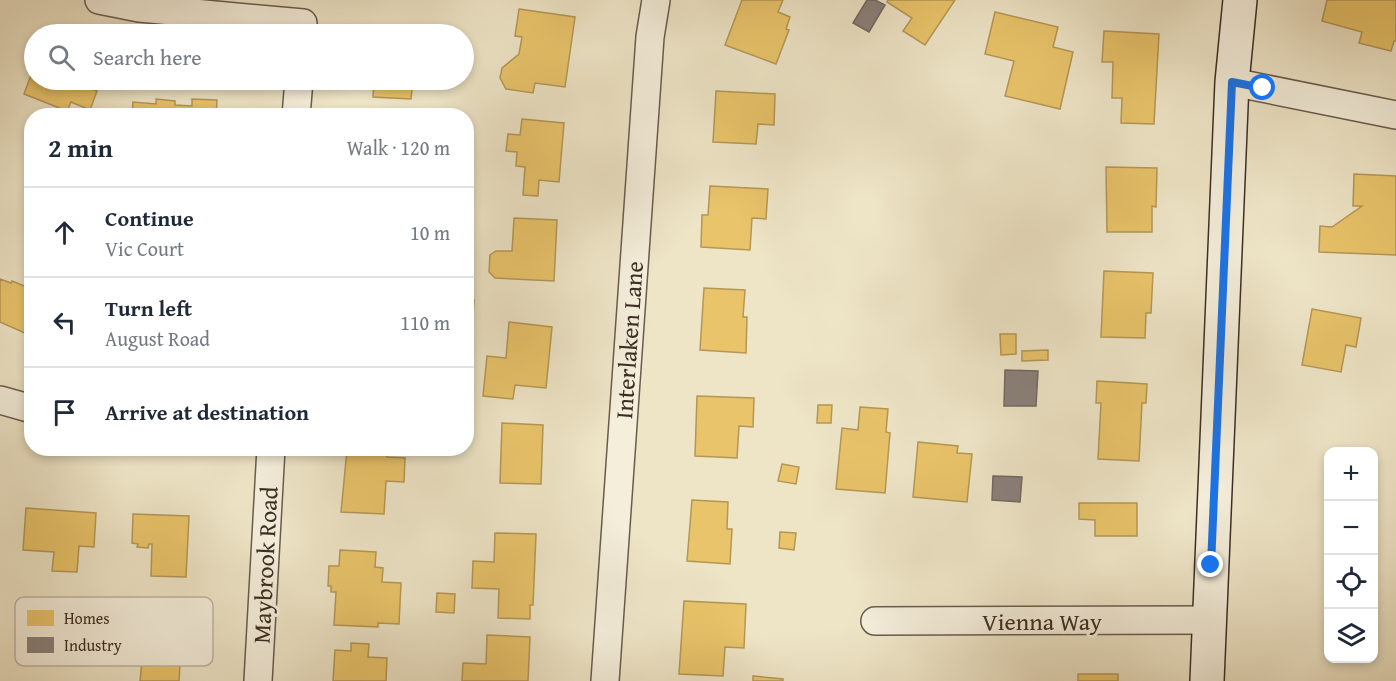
<!DOCTYPE html>
<html lang="en">
<head>
<meta charset="utf-8">
<style>
	:root { --surface:#fff; --page:#f6f6f7; --text:#1f2937; --muted:#747a83; --line:#e0e1e3 }
	body { margin:0; font-family:"Gentium Book Plus",serif; background:var(--page); color:var(--text) }
	.controls { position:absolute; right:18px; bottom:18px; display:grid; overflow:hidden; border-radius:12px; box-shadow:0 3px 9px #0003 }
	.controls button { width:54px; height:54px; display:grid; place-items:center; padding:0; border:0; border-bottom:2px solid var(--line); background:var(--surface); color:var(--text); font:30px sans-serif }
	.stop { position:absolute; width:18px; height:18px; margin:-14px; border:4px solid #1a73e8; border-radius:50%; background:#fff }
	.stop.end { background:#1a73e8; border-color:#fff; box-shadow:0 2px 6px #0008 }
	.list { margin:0; padding:0; list-style:none }
	h2 { display:flex; justify-content:space-between; align-items:center; height:78px; margin:0; padding:0 24px; font-size:26px }
	h2 small { font-size:20px; font-weight:400; color:var(--muted) }
	.list li { display:grid; grid-template-columns:39px 1fr auto; gap:18px; align-items:center; box-sizing:border-box; height:90px; padding:0 24px; border-top:2px solid var(--line) }
	.list b { display:block; font-size:22px; white-space:nowrap }
	.list p { margin:0; font-size:20px; white-space:nowrap; color:var(--muted) }
	.list em { font-size:20px; font-style:normal; color:var(--muted) }
	.icon { flex:none; width:33px; height:33px; fill:none; stroke:currentColor; stroke-width:2; stroke-linecap:round; stroke-linejoin:round }
	.map { position:relative; flex:none; width:1396px; height:681px; overflow:hidden }
	.search { position:absolute; background:var(--surface); box-shadow:0 3px 9px #0003; left:24px; top:24px; width:450px; height:66px; display:flex; align-items:center; gap:15px; box-sizing:border-box; padding:0 21px; border-radius:33px; color:var(--muted); font-size:22px }
	.panel { position:absolute; background:var(--surface); box-shadow:0 3px 9px #0003; left:24px; top:108px; width:450px; height:348px; border-radius:24px }
	.map>svg:first-child { display:block }
</style>
</head>
<body>
<div class="map">
<svg width="1396" height="681" viewBox="0 0 1396 681">
	<rect width="100%" height="100%" fill="#eee5c7"/>
	<filter id="stains"><feTurbulence type="fractalNoise" baseFrequency=".00333" numOctaves="4"/><feColorMatrix values="0 0 0 0 .2 0 0 0 0 .09 0 0 0 0 .02 0 0 0 .5 -.17"/></filter>
	<radialGradient id="worn" r=".72"><stop offset=".6" stop-color="#630" stop-opacity="0"/><stop offset="1" stop-color="#630" stop-opacity=".3"/></radialGradient>
	<path fill="#e9c46a" stroke="#b59755" stroke-width="1.5" d="M742,0H783L778,12L790,17L786,29L789,30L776,64L725,45Z
		M888,0H955L925,45L903,31L912,18L887,2Z
		M1327,0H1396V41H1394L1391,51L1359,43L1362,32L1322,21Z
		M519,9L575,17L565,87L535,83L533,93L506,89L500,78L502,68L519,54L522,37L515,36Z
		M995,12L1058,27L1053,47L1073,52L1060,109L1005,96L1014,61L985,54Z
		M379,26L407,28V34H378Z
		M1104,31L1159,34L1154,124L1121,123L1122,98H1112L1113,62H1102Z
		M34,67V80H67L97,91L90,110L71,102L67,111L24,94Z
		M374,80H413L411,99L373,97Z
		M716,91L775,94L774,125L758,124L756,144L713,142Z
		M156,99L175,101V105L192,106V99L217,100L216,116H132L133,102L156,104Z
		M522,119L564,123L559,182L539,180L538,196L523,195L525,167L516,166L517,152L506,151L508,134L520,135Z
		M1106,167L1157,168L1156,207L1152,206V232H1107Z
		M1354,174L1396,176V255L1319,252L1320,226L1332,227L1362,206H1353Z
		M710,186L768,189L766,219L752,218L750,250L701,247L702,215H708Z
		M514,218L557,220L554,281L495,278L489,272L490,255L496,251H512Z
		M1104,271L1153,273L1151,313H1146L1145,338L1101,337Z
		M0,279L11,283L12,281L32,289V322L27,334L0,322Z
		M704,288L745,290L743,317H747L746,353L700,350Z
		M466,300H474L473,316L466,315Z
		M1312,309L1361,318L1356,347L1346,345L1341,372L1302,365Z
		M509,322L552,327L546,388L515,385L513,399L483,396L487,356L506,358Z
		M1000,334H1016V354L1001,355Z
		M1048,350V360L1022,361V351Z
		M1097,381L1147,384L1146,403H1142L1139,461L1098,459L1101,403H1096Z
		M697,396L754,398L753,427L739,426L737,458L695,456Z
		M818,405H832L831,423H817Z
		M860,407L888,409L886,432L890,433L885,493L836,489L842,428L858,430Z
		M502,423L543,425L541,484L500,483Z
		M918,442L958,446L957,453L972,454L967,502L913,497Z
		M347,450L388,453L387,457L405,458L404,482L386,481L384,514L341,512Z
		M782,464L799,467L796,484L778,481Z
		M692,500L728,502L727,529H732L730,564L687,561Z
		M1079,503H1137V536H1095V520L1079,519Z
		M26,508L96,513L94,547L79,546L77,572L52,571L54,552L23,550Z
		M133,514L189,516L186,577L151,576L152,544H149L148,548L137,547L138,544L132,543Z
		M780,532L796,533L794,550L779,548Z
		M495,533L536,534L533,605H530V619L498,618L499,589L472,588L473,561L494,562Z
		M340,550L376,552L375,567L383,568L382,582L401,583L399,624L378,623V627L334,625L336,592H331V586H328L329,566H339Z
		M437,593L455,594L454,613L436,612Z
		M684,601L746,604L744,648L725,647L723,676L679,674Z
		M145,627L182,630L179,681H140Z
		M487,635L530,637L528,681H462L463,663L486,664Z
		M351,643L369,644L368,657L387,658L386,681H333L335,650L351,651Z
		M1078,674H1118V681H1078Z
		M753,676L783,679V681H753Z"/>
	<path fill="#8a817c" stroke="#736862" stroke-width="1.5" d="M867,0H875L885,5L869,32L853,23Z
		M1005,370L1038,371L1036,406H1004Z
		M993,476L1022,477L1020,502L992,500Z"/>
	<g fill="none" stroke-linecap="round" stroke-linejoin="round">
		<defs>
			<path id="street" d="M99,0L139,8L303,23
				M1232,82L1396,115
				M296,116L299,80
				M0,400L32,409
				M875,621L1210,620
				M258,681L271,448
				M605,681L650,37L656,0"/>
			<path id="secondary" d="M1207,681L1232,82L1240,0"/>
		</defs>
		<use href="#street" stroke="#685c4d" stroke-width="30"/>
		<use href="#secondary" stroke="#3c2e24" stroke-width="36"/>
		<use href="#street" stroke="#f4eedb" stroke-width="27"/>
		<use href="#secondary" stroke="#f4eedb" stroke-width="33"/>
	</g>
	<g fill="none" stroke-linecap="round" stroke-linejoin="round">
		<path stroke="#1a73e8" stroke-width="8" d="M1211,565L1232,82L1263,88"/>
	</g>
	<g text-anchor="middle" dominant-baseline="central" stroke-width="6" stroke-linejoin="round" paint-order="stroke">
		<g font-size="24" fill="#3c2e24" stroke="#f4eedb">
			<text transform="translate(629 340) rotate(-86)">Interlaken Lane</text>
			<text transform="translate(265 565) rotate(-87)">Maybrook Road</text>
			<text x="1042" y="621">Vienna Way</text>
		</g>
	</g>
	<rect x="15" y="597" width="198" height="69" rx="9" fill="#f4eedb" stroke="#bdb4a4" stroke-width="1.5"/>
	<rect x="27" y="610" width="27" height="16" fill="#e9c46a"/>
	<rect x="27" y="637" width="27" height="16" fill="#8a817c"/>
	<g font-size="16" fill="#3c2e24">
		<text x="64" y="624">Homes</text>
		<text x="64" y="651">Industry</text>
	</g>
	<rect width="100%" height="100%" filter="url(#stains)"/>
	<rect width="100%" height="100%" fill="url(#worn)"/>
</svg>
<div class="controls">
<button>+</button>
<button>−</button>
<button><svg class="icon" aria-label="locate" viewBox="0 0 24 24"><circle cx="12" cy="12" r="6"/><path d="M12 2v4M12 18v4M2 12h4M18 12h4"/></svg></button>
<button><svg class="icon" aria-label="layers" viewBox="0 0 24 24"><path d="M12 4l9 5-9 5-9-5zM3 14l9 5 9-5"/></svg></button>
</div>
<div class="stop" style="left:1263px;top:88px"></div>
<div class="stop end" style="left:1211px;top:565px"></div>
<div class="search"><svg class="icon" aria-label="search" viewBox="0 0 24 24"><circle cx="10" cy="10" r="6"/><path d="M15 15l6 6"/></svg>Search here</div>
<section class="panel">
<h2>2 min<small>Walk · 120 m</small></h2>
<ul class="list">
<li><svg class="icon" aria-label="ahead" viewBox="0 0 24 24"><path d="M12 20V5M6 11l6-6 6 6"/></svg><div><b>Continue</b><p>Vic Court</p></div><em>10 m</em></li>
<li><svg class="icon" aria-label="left" viewBox="0 0 24 24"><path d="M17 20v-9H6M10 6l-5 5 5 5"/></svg><div><b>Turn left</b><p>August Road</p></div><em>110 m</em></li>
<li><svg class="icon" aria-label="arrive" viewBox="0 0 24 24"><path d="M6 21V4h12l-3 4 3 4H6"/></svg><div><b>Arrive at destination</b></div></li>
</ul>
</section>
</div>
</body>
</html>
